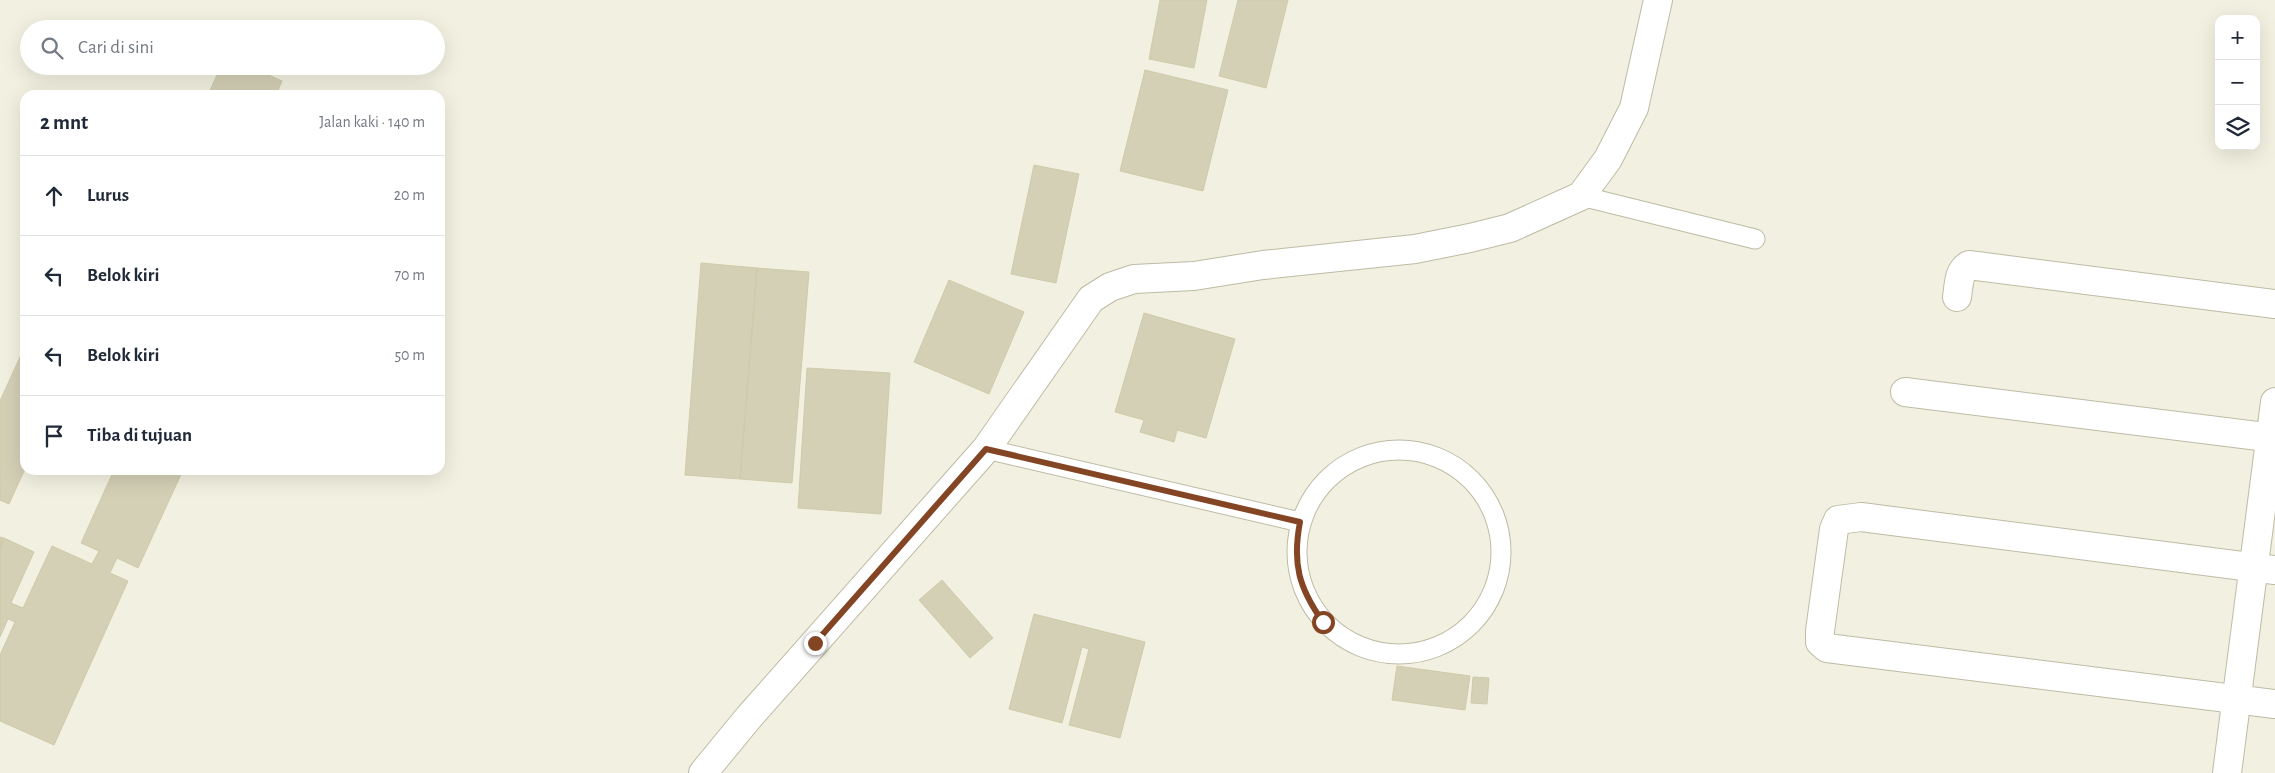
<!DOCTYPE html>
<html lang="id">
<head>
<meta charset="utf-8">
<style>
	:root { --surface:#fff; --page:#f6f6f7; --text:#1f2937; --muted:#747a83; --line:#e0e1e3 }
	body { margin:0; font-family:"Alegreya Sans",sans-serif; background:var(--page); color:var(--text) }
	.controls { position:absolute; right:15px; top:15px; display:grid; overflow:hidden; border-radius:10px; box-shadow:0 5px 20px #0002 }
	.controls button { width:45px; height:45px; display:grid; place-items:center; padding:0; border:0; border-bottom:1px solid var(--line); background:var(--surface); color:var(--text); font:25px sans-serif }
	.stop { position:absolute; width:15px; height:15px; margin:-11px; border:4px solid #844524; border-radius:50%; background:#fff }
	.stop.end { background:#844524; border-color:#fff; box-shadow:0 1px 5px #0008 }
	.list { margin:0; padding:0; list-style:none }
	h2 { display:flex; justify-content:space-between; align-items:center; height:65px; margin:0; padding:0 20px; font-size:21px }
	h2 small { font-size:16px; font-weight:400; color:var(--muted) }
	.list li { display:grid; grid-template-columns:32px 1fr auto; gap:15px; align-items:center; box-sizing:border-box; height:80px; padding:0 20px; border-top:1px solid var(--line) }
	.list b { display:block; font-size:19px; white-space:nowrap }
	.list em { font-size:16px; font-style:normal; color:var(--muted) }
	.icon { flex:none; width:28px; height:28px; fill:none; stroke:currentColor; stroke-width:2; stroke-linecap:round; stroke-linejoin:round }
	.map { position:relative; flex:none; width:2275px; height:773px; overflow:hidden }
	.search { position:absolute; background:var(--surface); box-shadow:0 5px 20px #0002; left:20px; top:20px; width:425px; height:55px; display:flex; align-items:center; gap:12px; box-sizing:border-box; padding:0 18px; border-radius:28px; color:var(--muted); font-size:19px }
	.panel { position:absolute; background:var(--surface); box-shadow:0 5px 20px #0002; left:20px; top:90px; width:425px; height:385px; border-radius:15px }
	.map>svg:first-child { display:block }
</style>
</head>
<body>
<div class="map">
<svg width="2275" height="773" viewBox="0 0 2275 773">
	<rect width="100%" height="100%" fill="#f2f1e1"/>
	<path fill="#d4d0b6" stroke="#d0caa9" d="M1160,0H1207L1194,68L1149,59Z
		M1238,0H1288L1266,88L1219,76Z
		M221,66H249L282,81L276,95H208Z
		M1145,70L1228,90L1203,191L1120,171Z
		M1034,165L1079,174L1056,283L1011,274Z
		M701,263L757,268L740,479L685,475Z
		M757,268L809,272L792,483L740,479Z
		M949,280L1024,312L989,394L914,362Z
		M1144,313L1235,339L1206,438L1177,430L1174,442L1140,432L1144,420L1115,412Z
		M25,346V469L9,504L0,500V401Z
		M807,368L890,373L881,514L798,508Z
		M114,470H183L138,568L117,558L110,573L128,581L54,745L0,721V655L15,622L8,619L0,637V548L4,538L34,552L11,603L23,608L52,546L92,564L99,551L81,543Z
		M0,537L4,538L0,548Z
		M942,580L993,638L970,658L919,600Z
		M1034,614L1145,642L1120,738L1069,725L1089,649L1082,647L1062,723L1009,709Z
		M1397,666L1470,676L1465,710L1392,700Z
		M1473,677L1489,678L1487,704L1471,703Z"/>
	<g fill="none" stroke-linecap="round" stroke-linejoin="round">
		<defs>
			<path id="service" d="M1581,196L1755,239
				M986,449L1300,522
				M1297 552a102 102 0 1 1 204 0a102 102 0 1 1-204 0Z"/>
			<path id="minor" d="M1957,297C1959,285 1958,271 1969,265L2275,304
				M1905,392L2275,438
				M2275,570L1861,517L1838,520L1834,529L1820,631V642L1827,648L2275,704
				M703,773L749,717L986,449L1091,299L1110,287L1134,279L1194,276L1263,265L1415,249L1470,238L1510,228L1581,196L1608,159L1634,108L1658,0
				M2227,773L2275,402"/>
		</defs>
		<use href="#service" stroke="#bebba4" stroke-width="21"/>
		<use href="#minor" stroke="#bebba4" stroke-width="30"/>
		<use href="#service" stroke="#fff" stroke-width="19"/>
		<use href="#minor" stroke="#fff" stroke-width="28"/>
	</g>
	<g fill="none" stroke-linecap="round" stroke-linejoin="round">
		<path stroke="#844524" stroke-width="6" d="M815,643L986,449L1300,522C1292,564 1299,588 1323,622"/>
	</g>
</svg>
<div class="controls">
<button>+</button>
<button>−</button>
<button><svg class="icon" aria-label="layers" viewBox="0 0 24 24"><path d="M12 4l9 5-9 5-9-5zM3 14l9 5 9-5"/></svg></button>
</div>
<div class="stop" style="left:1323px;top:622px"></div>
<div class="stop end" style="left:815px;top:643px"></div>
<div class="search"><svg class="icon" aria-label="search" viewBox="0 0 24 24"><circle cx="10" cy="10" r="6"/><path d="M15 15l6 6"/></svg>Cari di sini</div>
<section class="panel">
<h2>2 mnt<small>Jalan kaki · 140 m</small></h2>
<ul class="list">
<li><svg class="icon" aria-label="ahead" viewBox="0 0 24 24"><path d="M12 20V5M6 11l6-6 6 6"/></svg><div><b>Lurus</b></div><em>20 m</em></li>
<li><svg class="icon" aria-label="left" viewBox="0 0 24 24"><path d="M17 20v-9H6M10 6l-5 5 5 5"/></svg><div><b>Belok kiri</b></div><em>70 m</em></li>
<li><svg class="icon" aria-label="left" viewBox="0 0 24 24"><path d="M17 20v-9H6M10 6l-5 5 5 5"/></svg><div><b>Belok kiri</b></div><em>50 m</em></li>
<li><svg class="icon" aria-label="arrive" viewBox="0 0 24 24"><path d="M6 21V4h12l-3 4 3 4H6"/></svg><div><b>Tiba di tujuan</b></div></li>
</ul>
</section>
</div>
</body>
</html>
